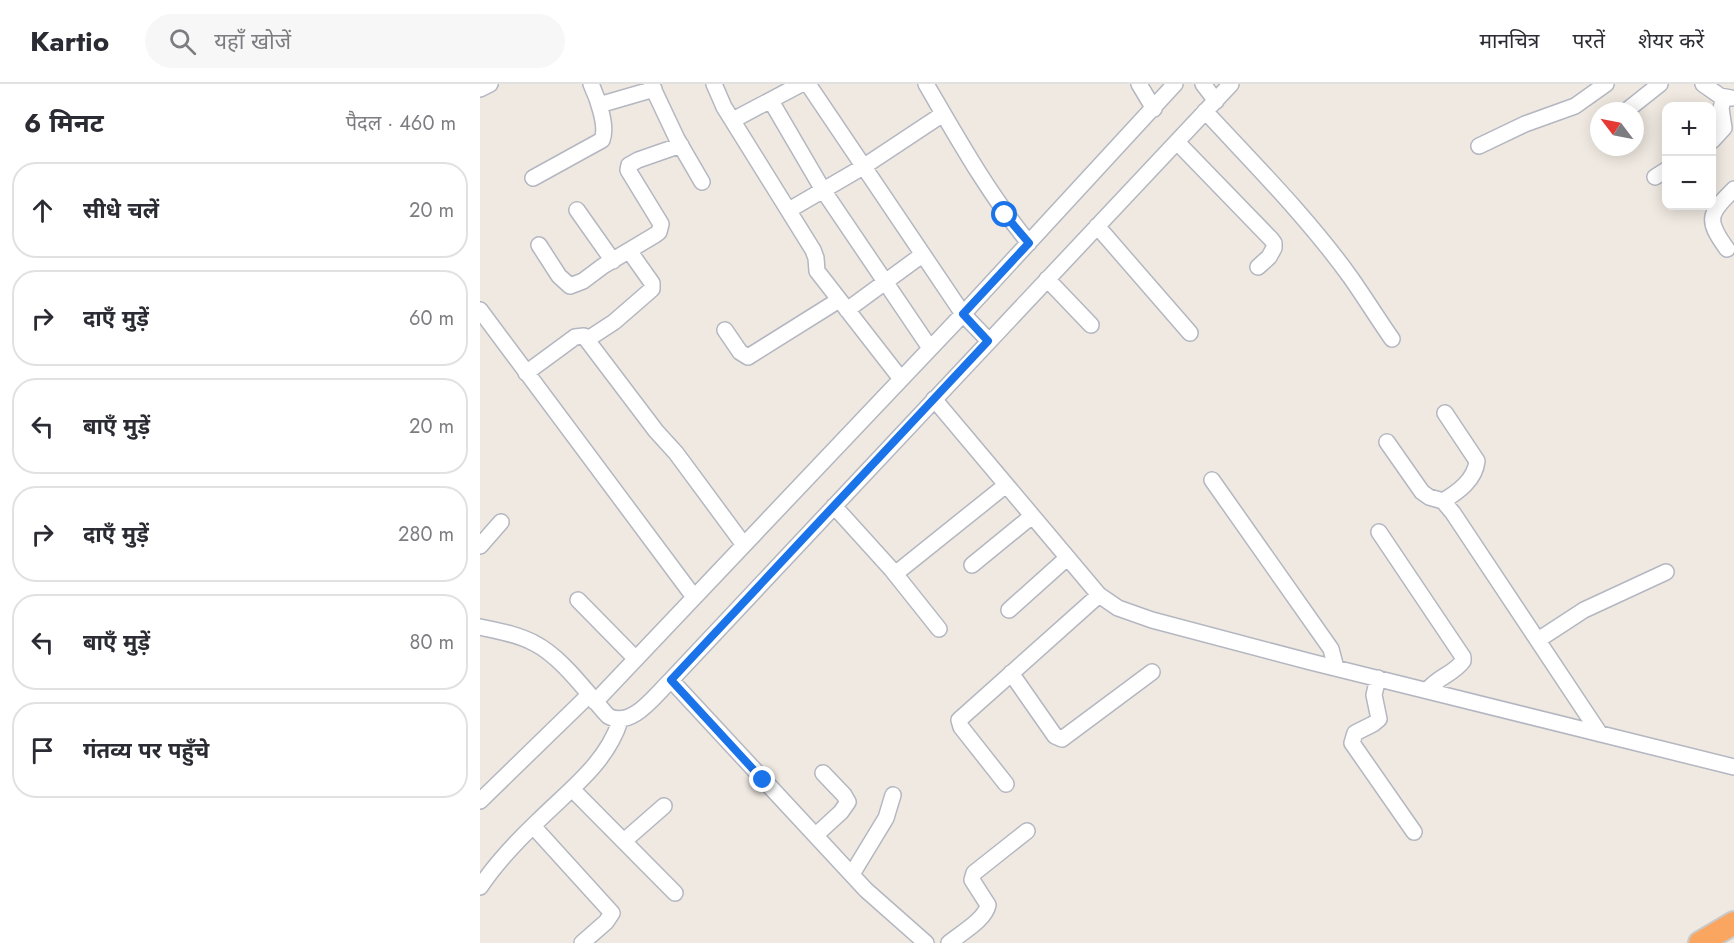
<!DOCTYPE html>
<html lang="hi">
<head>
<meta charset="utf-8">
<style>
	:root { --surface:#fff; --page:#f7f7f7; --text:#2b2b33; --muted:#7c7c81; --line:#e1e1e2 }
	body { margin:0; font-family:Jost,"Noto Sans Devanagari",sans-serif; background:var(--page); color:var(--text) }
	.controls { position:absolute; right:18px; top:18px; display:grid; overflow:hidden; border-radius:12px; box-shadow:0 3px 15px #0003 }
	.controls button { width:54px; height:54px; display:grid; place-items:center; padding:0; border:0; border-bottom:2px solid var(--line); background:var(--surface); color:var(--text); font:30px sans-serif }
	.compass { position:absolute; left:1110px; top:18px; width:54px; height:54px; border-radius:50%; background:var(--surface); box-shadow:0 3px 15px #0003; rotate:302deg }
	.stop { position:absolute; width:18px; height:18px; margin:-14px; border:4px solid #1a73e8; border-radius:50%; background:#fff }
	.stop.end { background:#1a73e8; border-color:#fff; box-shadow:0 2px 6px #0008 }
	.list { margin:0; padding:0; list-style:none }
	h2 { display:flex; justify-content:space-between; align-items:center; height:78px; margin:0; padding:0 24px; font-size:26px }
	h2 small { font-size:20px; font-weight:400; color:var(--muted) }
	.list li { display:grid; grid-template-columns:39px 1fr auto; gap:18px; align-items:center; box-sizing:border-box; height:96px; margin:0 12px 12px; padding:0 12px; border:2px solid var(--line); border-radius:24px }
	.list b { display:block; font-size:22px; white-space:nowrap }
	.list em { font-size:20px; font-style:normal; color:var(--muted) }
	.icon { flex:none; width:33px; height:33px; fill:none; stroke:currentColor; stroke-width:2; stroke-linecap:round; stroke-linejoin:round }
	.map { position:relative; flex:none; width:1254px; height:859px; overflow:hidden }
	header { display:flex; align-items:center; gap:36px; box-sizing:border-box; height:84px; padding:0 30px; background:var(--surface); border-bottom:2px solid var(--line) }
	header strong { font-size:28px }
	nav { display:flex; gap:33px; margin-inline-start:auto; font-size:21px }
	.search { width:420px; height:54px; background:var(--page); display:flex; align-items:center; gap:15px; box-sizing:border-box; padding:0 21px; border-radius:33px; color:var(--muted); font-size:22px }
	main { display:flex }
	aside { flex:1; background:var(--surface) }
	.map>svg:first-child { display:block }
</style>
</head>
<body>
<header>
<strong>Kartio</strong>
<div class="search"><svg class="icon" aria-label="search" viewBox="0 0 24 24"><circle cx="10" cy="10" r="6"/><path d="M15 15l6 6"/></svg>यहाँ खोजें</div>
<nav><a>मानचित्र</a><a>परतें</a><a>शेयर करें</a></nav>
</header>
<main>
<aside>
<h2>6 मिनट<small>पैदल · 460 m</small></h2>
<ul class="list">
<li><svg class="icon" aria-label="ahead" viewBox="0 0 24 24"><path d="M12 20V5M6 11l6-6 6 6"/></svg><div><b>सीधे चलें</b></div><em>20 m</em></li>
<li><svg class="icon" aria-label="right" viewBox="0 0 24 24"><path d="M7 20v-9h11M14 6l5 5-5 5"/></svg><div><b>दाएँ मुड़ें</b></div><em>60 m</em></li>
<li><svg class="icon" aria-label="left" viewBox="0 0 24 24"><path d="M17 20v-9H6M10 6l-5 5 5 5"/></svg><div><b>बाएँ मुड़ें</b></div><em>20 m</em></li>
<li><svg class="icon" aria-label="right" viewBox="0 0 24 24"><path d="M7 20v-9h11M14 6l5 5-5 5"/></svg><div><b>दाएँ मुड़ें</b></div><em>280 m</em></li>
<li><svg class="icon" aria-label="left" viewBox="0 0 24 24"><path d="M17 20v-9H6M10 6l-5 5 5 5"/></svg><div><b>बाएँ मुड़ें</b></div><em>80 m</em></li>
<li><svg class="icon" aria-label="arrive" viewBox="0 0 24 24"><path d="M6 21V4h12l-3 4 3 4H6"/></svg><div><b>गंतव्य पर पहुँचे</b></div></li>
</ul>
</aside>
<div class="map">
<svg width="1254" height="859" viewBox="0 0 1254 859">
	<rect width="100%" height="100%" fill="#efe9e1"/>
	<g fill="none" stroke-linecap="round" stroke-linejoin="round">
		<defs>
			<path id="minor" d="M171,0L197,55L222,98
				M234,0L244,23L333,166L336,174L337,187L421,295
				M328,0L483,230L509,257
				M446,0C478,55 508,109 549,159
				M659,0L674,25
				M723,0L736,17
				M1223,0L1240,12L1251,14
				M0,5L10,0
				M291,17L343,106L450,264
				M119,21L174,5
				M725,27C775,81 828,134 871,194C885,214 898,235 912,255
				M1146,27L1180,0
				M253,36L321,0
				M1232,57L1244,44L1241,24L1244,13
				M697,58L791,155L794,159V164L789,173L778,183
				M999,62L1045,40L1095,22L1126,0
				M1175,93L1186,86
				M53,94L122,56C128,42 117,13 111,0
				M97,126L133,177
				M309,126L383,83L463,30
				M617,142L710,249
				M59,161L79,192L90,202L103,197L123,182L175,151L179,148L181,140L148,86L149,81L158,76L201,61
				M1247,165C1225,135 1229,130 1254,105
				M567,195L611,241
				M0,226L214,513
				M367,226L442,171
				M245,246L260,268L268,273L359,216
				M108,255L134,238L172,205V199L150,168
				M46,289L95,253L104,252L176,347L196,369L264,461
				M454,315L619,511L638,524L672,536L831,578L1254,683
				M907,358L942,408L949,413L963,417L973,429L1120,650
				M732,396L851,565L856,584
				M963,417C978,408 995,396 997,377L965,329
				M354,422L412,486L459,545
				M899,448L983,573V577C974,590 957,593 948,606
				M0,462L21,438
				M492,481L552,432
				M415,490L526,401
				M98,516L156,575
				M529,526L587,474
				M0,543C18,547 37,550 54,559C82,573 107,609 128,632C152,645 175,611 191,596L751,0
				M1058,556L1104,526L1186,488
				M531,589L575,652L582,655L672,588
				M898,594L894,611L899,635L893,640L875,649L872,659L934,748
				M191,596L386,806L446,859
				M115,618L483,230L695,0
				M526,700L481,643L479,636L619,511
				M92,705L195,809
				M0,717L109,611
				M53,742L132,829L126,838L102,859
				M336,751L361,728L368,718L364,711L343,689
				M144,757L184,722
				M372,790L406,734L413,711
				M0,803C16,779 37,757 58,737C89,706 126,680 140,637
				M469,859C481,849 505,836 508,821L492,796L494,789L547,747"/>
			<path id="highway" d="M1220,859L1254,839"/>
		</defs>
		<use href="#minor" stroke="#b4b7c1" stroke-width="18"/>
		<use href="#highway" stroke="#c9c9c9" stroke-width="26"/>
		<use href="#minor" stroke="#fff" stroke-width="15"/>
		<use href="#highway" stroke="#fba660" stroke-width="22"/>
	</g>
	<g fill="none" stroke-linecap="round" stroke-linejoin="round">
		<path stroke="#1a73e8" stroke-width="8" d="M283,696L191,596L508,257L483,230L549,159L525,131"/>
	</g>
</svg>
<div class="controls">
<button>+</button>
<button>−</button>
</div>
<svg class="compass" viewBox="-18 -18 36 36"><path d="M0-13l5 13h-10z" fill="#e53935"/><path d="M0 13l5-13h-10z" fill="#7c7c81"/></svg>
<div class="stop" style="left:525px;top:131px"></div>
<div class="stop end" style="left:283px;top:696px"></div>
</div>
</main>
</body>
</html>
